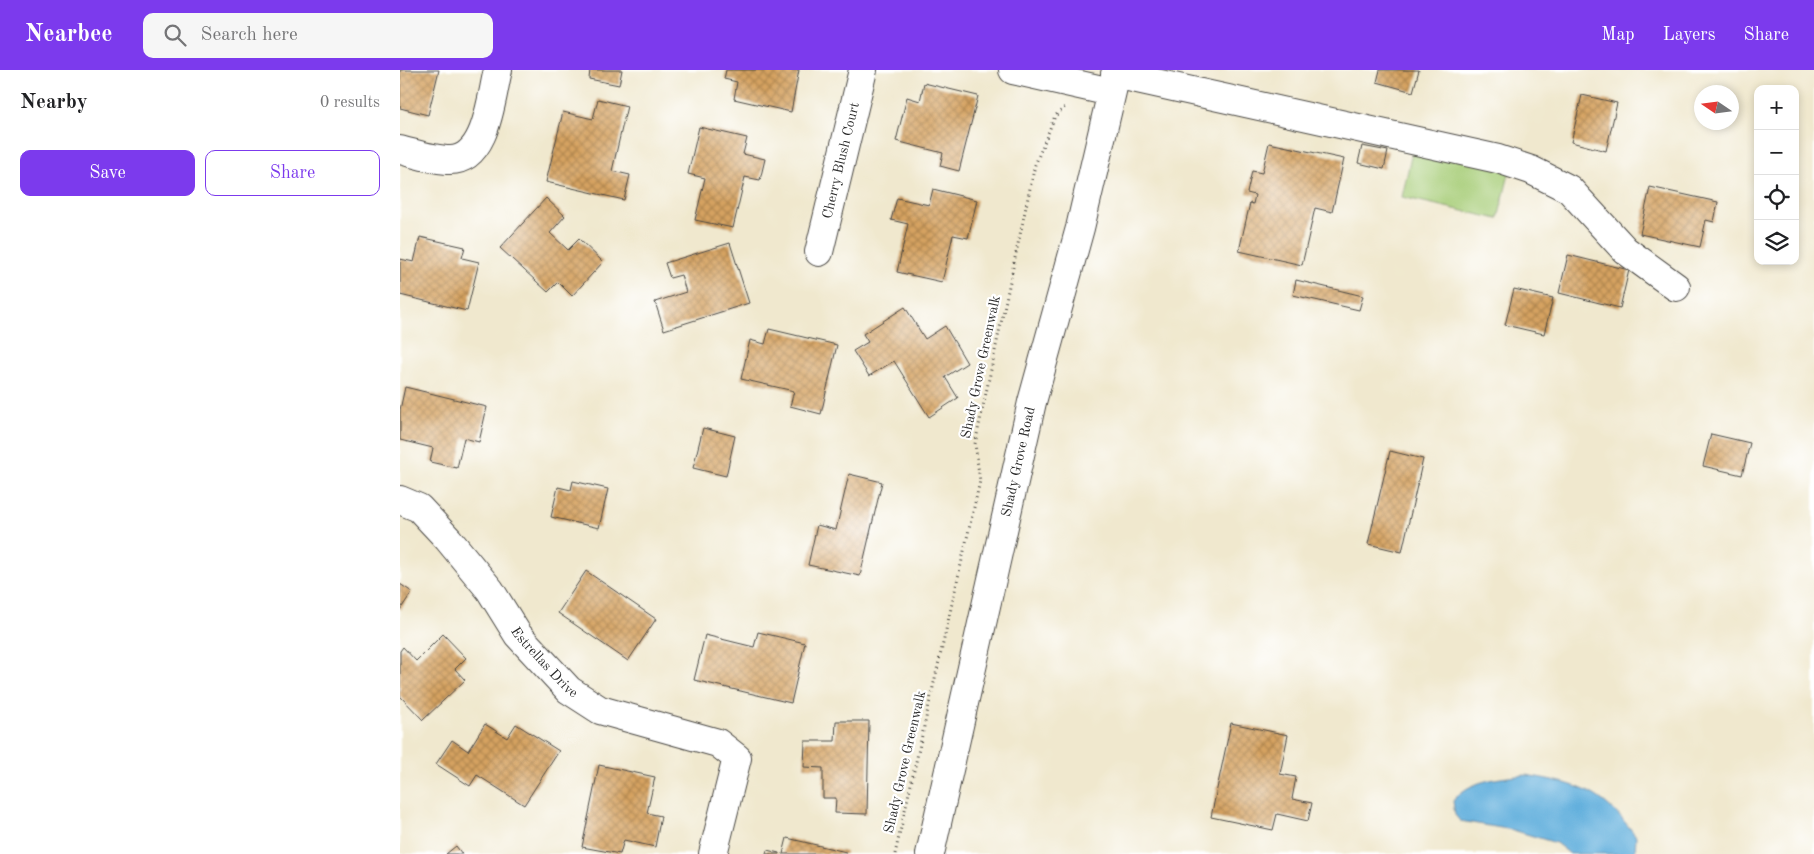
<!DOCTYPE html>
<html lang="en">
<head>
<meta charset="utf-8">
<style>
	:root { --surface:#fff; --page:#f6f6f6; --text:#202124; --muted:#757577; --line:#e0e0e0; --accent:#7c3aed }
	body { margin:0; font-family:"Old Standard TT",serif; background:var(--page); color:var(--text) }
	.controls { position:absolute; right:15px; top:15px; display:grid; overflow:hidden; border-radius:10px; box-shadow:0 2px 8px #0003 }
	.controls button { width:45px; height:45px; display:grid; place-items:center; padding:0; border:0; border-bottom:1px solid var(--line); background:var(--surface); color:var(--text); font:25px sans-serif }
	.compass { position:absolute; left:1294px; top:15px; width:45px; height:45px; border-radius:50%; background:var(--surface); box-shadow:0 2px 8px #0003; rotate:283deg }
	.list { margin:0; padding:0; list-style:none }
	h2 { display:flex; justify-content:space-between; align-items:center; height:65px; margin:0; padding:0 20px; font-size:21px }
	h2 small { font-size:16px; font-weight:400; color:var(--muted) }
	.actions { display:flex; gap:10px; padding:15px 20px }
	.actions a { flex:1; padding:11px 0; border:1px solid var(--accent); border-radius:10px; text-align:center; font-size:18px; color:var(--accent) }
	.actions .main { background:var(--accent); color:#fff }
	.icon { flex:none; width:28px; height:28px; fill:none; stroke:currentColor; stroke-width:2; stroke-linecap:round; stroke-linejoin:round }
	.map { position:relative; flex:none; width:1414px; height:784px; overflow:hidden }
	header { display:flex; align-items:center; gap:30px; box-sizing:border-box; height:70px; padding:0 25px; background:var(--accent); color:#fff }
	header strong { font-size:24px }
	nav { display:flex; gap:28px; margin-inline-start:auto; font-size:18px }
	.search { width:350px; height:45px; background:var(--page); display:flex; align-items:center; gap:12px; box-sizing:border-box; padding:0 18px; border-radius:10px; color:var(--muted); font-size:19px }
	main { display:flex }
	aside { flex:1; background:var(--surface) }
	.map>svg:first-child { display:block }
</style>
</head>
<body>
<header>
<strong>Nearbee</strong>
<div class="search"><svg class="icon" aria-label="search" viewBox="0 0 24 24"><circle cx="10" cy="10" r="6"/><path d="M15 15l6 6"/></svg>Search here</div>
<nav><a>Map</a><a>Layers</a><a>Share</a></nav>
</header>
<main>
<aside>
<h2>Nearby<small>0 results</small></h2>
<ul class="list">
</ul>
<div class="actions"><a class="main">Save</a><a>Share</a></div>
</aside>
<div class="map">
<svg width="1414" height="784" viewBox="0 0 1414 784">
	<defs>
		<pattern id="building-cross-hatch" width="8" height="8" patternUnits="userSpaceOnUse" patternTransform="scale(1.25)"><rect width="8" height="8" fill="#d5a260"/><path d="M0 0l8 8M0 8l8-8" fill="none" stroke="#ad844f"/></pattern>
	</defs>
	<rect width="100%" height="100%" fill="#fff"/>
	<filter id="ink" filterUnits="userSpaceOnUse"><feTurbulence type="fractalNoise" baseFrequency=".02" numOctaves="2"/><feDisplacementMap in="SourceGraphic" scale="10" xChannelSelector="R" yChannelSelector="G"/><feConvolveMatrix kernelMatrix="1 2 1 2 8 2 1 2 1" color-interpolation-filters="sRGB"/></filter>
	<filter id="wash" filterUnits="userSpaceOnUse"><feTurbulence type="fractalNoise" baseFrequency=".0096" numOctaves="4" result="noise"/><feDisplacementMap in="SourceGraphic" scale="20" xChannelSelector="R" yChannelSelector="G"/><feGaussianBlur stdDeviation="1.12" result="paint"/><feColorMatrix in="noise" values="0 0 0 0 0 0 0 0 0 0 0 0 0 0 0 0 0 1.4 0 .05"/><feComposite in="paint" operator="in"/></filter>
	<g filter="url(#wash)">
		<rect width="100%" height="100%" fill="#f0e8ce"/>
		<path fill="#a7cd78" stroke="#697c52" d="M1013,78L1110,100L1098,149L1002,127Z"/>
		<path fill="#64b0dd" stroke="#486e84" d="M1126,705C1182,715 1201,720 1236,766L1235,784H1170L1156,773L1113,760L1060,751L1055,745L1053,731C1069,709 1101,708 1126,705Z"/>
		<g id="blocks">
			<path fill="url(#building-cross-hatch)" d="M0,0H39L28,45L0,38Z
				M190,0H222L219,15L189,9Z
				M326,0H399L391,42L334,29L337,12L324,9Z
				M980,0H1019L1013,22L977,12Z
				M524,13L578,26L559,101L540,96L543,83L496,71L507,27L520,31Z
				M1182,25L1217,33L1206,81L1171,72Z
				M198,29L227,36L212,101L230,105L224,130L146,112L163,42L193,49Z
				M299,57L347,68L343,84L365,89L360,110L345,107L333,158L295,150L305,108L288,104Z
				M869,73L944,89L932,142L915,138L902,195L839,181L850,133L853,134L855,125L847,123L852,101L862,103Z
				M962,76L988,81L984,99L958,93Z
				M1250,117L1318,132L1314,152L1306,150L1300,177L1240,164Z
				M533,119L577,130L568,168L553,165L542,212L497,202L508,154L491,150L497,128L529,135Z
				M146,128L165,146L150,163L168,180L179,169L203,192L172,226L158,212L148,222L100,178Z
				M20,167L65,177L62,188L79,192L67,241L0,225V189L14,192Z
				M330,173L349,233L264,260L255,232L286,222L281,205L270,208L265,193Z
				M1168,185L1229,200L1220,238L1159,223Z
				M896,210L963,226L959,240L893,225Z
				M1114,219L1153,228L1144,264L1105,255Z
				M505,237L525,269L545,256L567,293L545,307L558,328L529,347L494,291L469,306L453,281L468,272L463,264Z
				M369,259L437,275L421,344L390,336L394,321L341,309L350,270L365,274Z
				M5,317L87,337L79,372L64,368L57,398L30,392L33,378L0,370V340Z
				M303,358L335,366L326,406L293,398Z
				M1311,364L1350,373L1342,405L1303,396Z
				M990,381L1023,389L1002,482L968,474Z
				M449,404L482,412L460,506L408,495L417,455L436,460Z
				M173,411L208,419L199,458L151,447L158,417L171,420Z
				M186,501L256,549L228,591L158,543Z
				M0,514L12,522L0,540Z
				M358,562L405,573L391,633L294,610L305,565L354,577Z
				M43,564L66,588L55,599L65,610L23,650L0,626V581L3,577L16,591Z
				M436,651H469L467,744L435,743L436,728H423V698L404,697L405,671H435Z
				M831,653L888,665L880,704L896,707L892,729L912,733L908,751L877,744L873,760L811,747Z
				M85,654L107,668L116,654L159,681L124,735L77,705L70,716L36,694L52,670L68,681Z
				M199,695L255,707L247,743L261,746L255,777L224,770L220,784L182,777Z
				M387,768L446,782V784H383Z
				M56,776L62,784H46Z
				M367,780L379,783V784H366Z"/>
		</g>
	</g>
	<g filter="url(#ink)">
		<use href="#blocks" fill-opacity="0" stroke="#494743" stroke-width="1"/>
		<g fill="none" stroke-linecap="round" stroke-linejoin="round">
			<defs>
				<g id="minor">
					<path d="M613,0L711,22"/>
					<path d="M715,4L1098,89L1131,100L1169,119L1225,180L1276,217"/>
					<path d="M0,80C16,84 34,90 50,90C87,90 91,27 98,0"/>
					<path id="s1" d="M419,182L463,0"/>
					<path id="s2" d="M0,430L19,438L48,469L90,520L118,565L169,620L200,640L318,673L337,688L313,784"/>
				</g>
				<g id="major">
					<path id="s3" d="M530,784L632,332L680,158L717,0"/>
				</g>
			</defs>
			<use href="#minor" stroke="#494743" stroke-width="30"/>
			<use href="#major" stroke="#494743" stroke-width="30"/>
			<path stroke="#494743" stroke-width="3" stroke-dasharray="1 4" stroke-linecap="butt" d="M495,784L580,411L575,374L635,95L655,46L666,36"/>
			<use href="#minor" stroke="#fff" stroke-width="28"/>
			<use href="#major" stroke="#fff" stroke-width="28"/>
		</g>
	</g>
	<g text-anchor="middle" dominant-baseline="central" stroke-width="4.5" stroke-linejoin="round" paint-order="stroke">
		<g font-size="14" fill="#2b2b2b" stroke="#fff">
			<text stroke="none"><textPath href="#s1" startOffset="94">Cherry Blush Court</textPath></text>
			<text transform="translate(581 297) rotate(-78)">Shady Grove Greenwalk</text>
			<text stroke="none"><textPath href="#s3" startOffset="402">Shady Grove Road</textPath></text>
			<text stroke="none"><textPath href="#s2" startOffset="220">Estrellas Drive</textPath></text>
			<text transform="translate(505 692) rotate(-77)">Shady Grove Greenwalk</text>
		</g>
	</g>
</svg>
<div class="controls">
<button>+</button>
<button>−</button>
<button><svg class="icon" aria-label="locate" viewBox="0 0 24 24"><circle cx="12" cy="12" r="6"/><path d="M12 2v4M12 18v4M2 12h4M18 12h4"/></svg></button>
<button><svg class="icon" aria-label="layers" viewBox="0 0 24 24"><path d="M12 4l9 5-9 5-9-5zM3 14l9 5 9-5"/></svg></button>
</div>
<svg class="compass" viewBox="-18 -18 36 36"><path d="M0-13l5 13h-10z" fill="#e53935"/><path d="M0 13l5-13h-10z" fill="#757577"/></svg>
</div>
</main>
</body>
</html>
